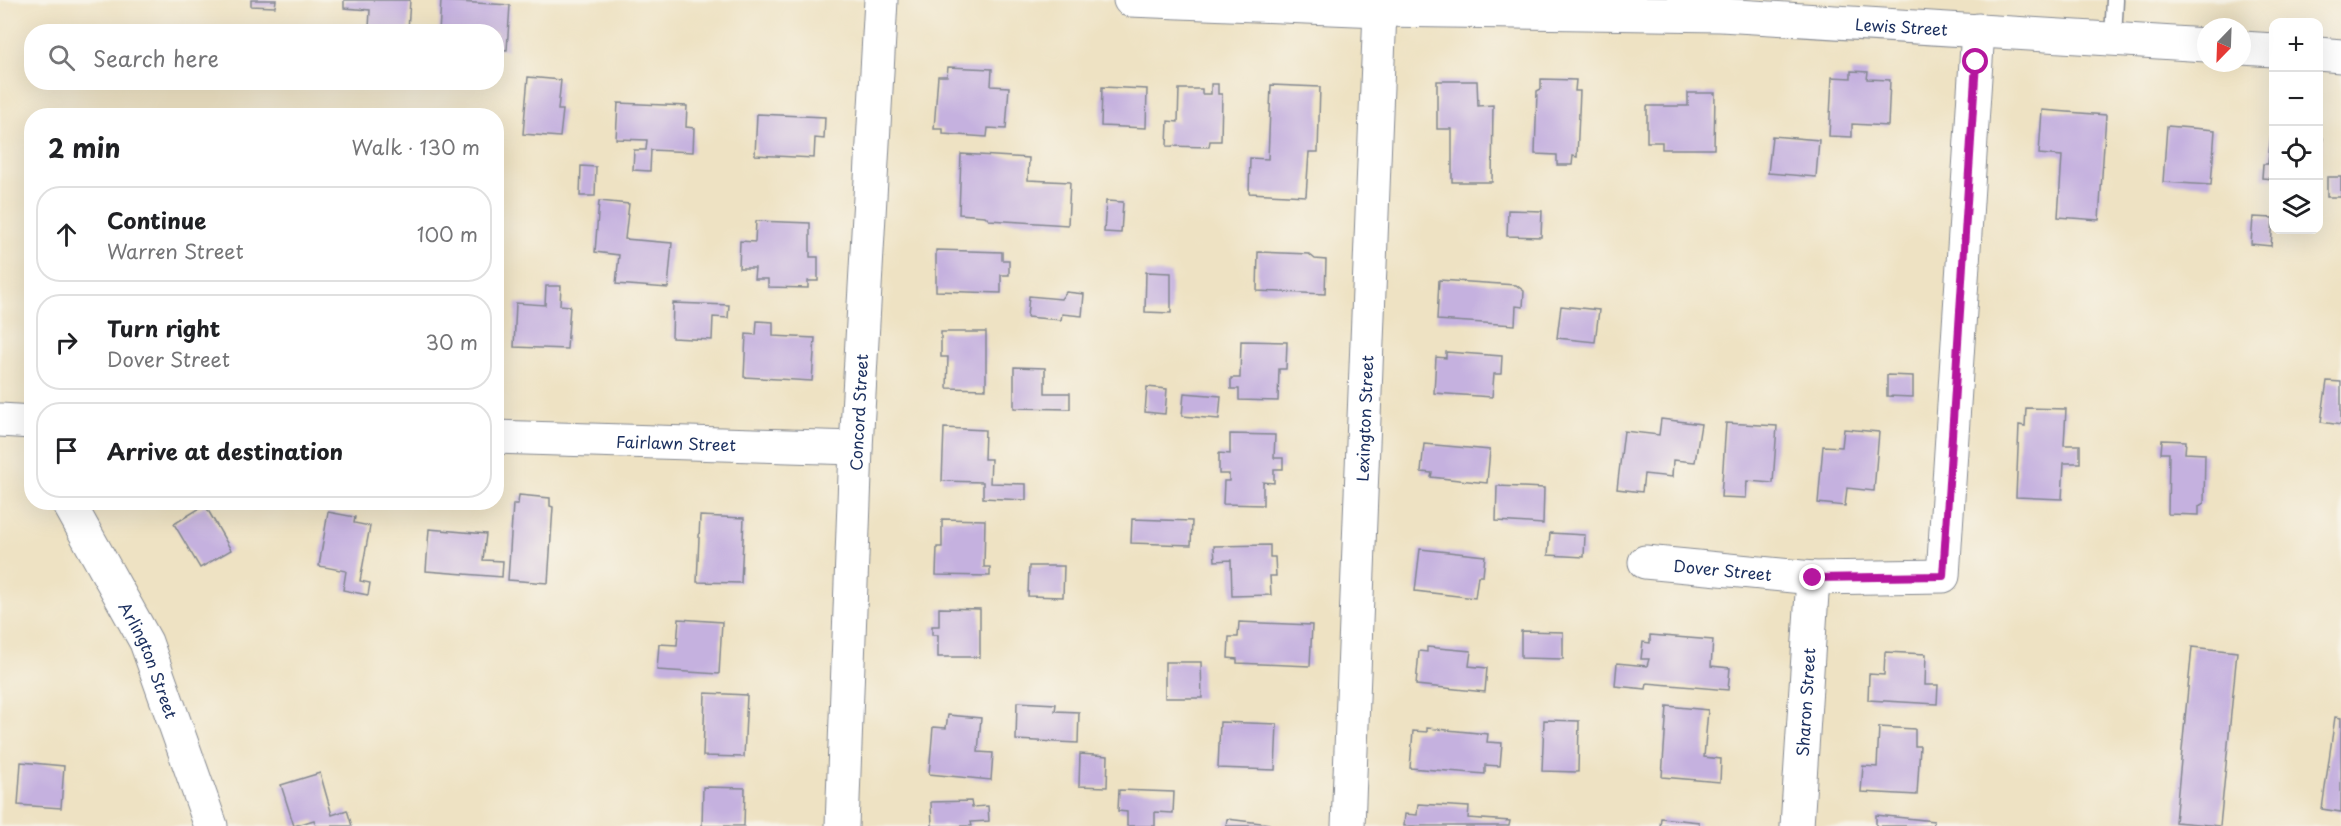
<!DOCTYPE html>
<html lang="en">
<head>
<meta charset="utf-8">
<style>
	:root { --surface:#fff; --page:#f6f6f6; --text:#202124; --muted:#757577; --line:#e0e0e0 }
	body { margin:0; font-family:"Playpen Sans",sans-serif; background:var(--page); color:var(--text) }
	.controls { position:absolute; right:18px; top:18px; display:grid; overflow:hidden; border-radius:12px; box-shadow:0 6px 24px #0002 }
	.controls button { width:54px; height:54px; display:grid; place-items:center; padding:0; border:0; border-bottom:2px solid var(--line); background:var(--surface); color:var(--text); font:30px sans-serif }
	.compass { position:absolute; left:2197px; top:18px; width:54px; height:54px; border-radius:50%; background:var(--surface); box-shadow:0 6px 24px #0002; rotate:203deg }
	.stop { position:absolute; width:18px; height:18px; margin:-14px; border:4px solid #b5179e; border-radius:50%; background:#fff }
	.stop.end { background:#b5179e; border-color:#fff; box-shadow:0 2px 6px #0008 }
	.list { margin:0; padding:0; list-style:none }
	h2 { display:flex; justify-content:space-between; align-items:center; height:78px; margin:0; padding:0 24px; font-size:26px }
	h2 small { font-size:20px; font-weight:400; color:var(--muted) }
	.list li { display:grid; grid-template-columns:39px 1fr auto; gap:18px; align-items:center; box-sizing:border-box; height:96px; margin:0 12px 12px; padding:0 12px; border:2px solid var(--line); border-radius:24px }
	.list b { display:block; font-size:22px; white-space:nowrap }
	.list p { margin:0; font-size:20px; white-space:nowrap; color:var(--muted) }
	.list em { font-size:20px; font-style:normal; color:var(--muted) }
	.icon { flex:none; width:33px; height:33px; fill:none; stroke:currentColor; stroke-width:2; stroke-linecap:round; stroke-linejoin:round }
	.map { position:relative; flex:none; width:2341px; height:826px; overflow:hidden }
	.search { position:absolute; background:var(--surface); box-shadow:0 6px 24px #0002; left:24px; top:24px; width:480px; height:66px; display:flex; align-items:center; gap:15px; box-sizing:border-box; padding:0 21px; border-radius:24px; color:var(--muted); font-size:22px }
	.panel { position:absolute; background:var(--surface); box-shadow:0 6px 24px #0002; left:24px; top:108px; width:480px; height:402px; border-radius:24px }
	.map>svg:first-child { display:block }
</style>
</head>
<body>
<div class="map">
<svg width="2341" height="826" viewBox="0 0 2341 826">
	<rect width="100%" height="100%" fill="#f7f3e8"/>
	<filter id="ink" filterUnits="userSpaceOnUse"><feTurbulence type="fractalNoise" baseFrequency=".0167" numOctaves="2"/><feDisplacementMap in="SourceGraphic" scale="12" xChannelSelector="R" yChannelSelector="G"/><feConvolveMatrix kernelMatrix="1 2 1 2 8 2 1 2 1" color-interpolation-filters="sRGB"/></filter>
	<filter id="wash" filterUnits="userSpaceOnUse"><feTurbulence type="fractalNoise" baseFrequency=".008" numOctaves="4" result="noise"/><feDisplacementMap in="SourceGraphic" scale="24" xChannelSelector="R" yChannelSelector="G"/><feGaussianBlur stdDeviation="1.35" result="paint"/><feColorMatrix in="noise" values="0 0 0 0 0 0 0 0 0 0 0 0 0 0 0 0 0 1.4 0 .05"/><feComposite in="paint" operator="in"/></filter>
	<g filter="url(#wash)">
		<rect width="100%" height="100%" fill="#eee2c3"/>
		<g id="blocks">
			<path fill="#c5b1df" d="M251,0H276L275,7L251,6Z
				M344,0H410L408,30L369,28L370,10L344,8Z
				M441,1L510,5L507,50L496,49V32H439Z
				M948,67L992,69L991,86L1009,87L1006,129L988,128L987,137L943,134V129H934L938,76H947Z
				M1851,71L1868,72L1867,79L1890,80L1888,126L1852,124V137L1829,136L1832,77L1851,78Z
				M528,77L561,80L558,110H563L560,137L523,134Z
				M1541,79L1576,80L1575,91H1580L1577,157L1573,156L1572,165H1557V155L1535,154L1537,91L1541,89Z
				M1437,81H1477L1478,106L1493,105L1492,182H1452V129H1437Z
				M1211,84H1218V94H1222L1221,141H1210L1209,147L1167,146L1168,121L1178,122L1179,89H1202V94H1211Z
				M1271,85L1320,87L1318,152H1309L1306,196L1249,193L1250,158L1268,159Z
				M1102,87L1147,89L1146,128L1101,126Z
				M1688,93H1715L1714,149H1662V142H1647V106H1688Z
				M618,103L687,106L686,127L694,128L693,152L651,150L650,171L633,170L634,150H646L647,140L616,139Z
				M2042,110L2106,115L2099,220L2058,217L2062,156L2039,154Z
				M757,114L825,117L824,139L815,138L814,158L755,155Z
				M2167,126L2215,130L2211,185L2163,182Z
				M2271,133L2274,134V179L2262,178L2263,164H2268Z
				M1772,136L1819,140L1816,177L1768,173Z
				M2318,138H2323L2320,164H2318Z
				M961,154L1029,158L1028,180L1070,182L1068,225L989,220L985,216L959,214Z
				M581,166L596,167L595,196H580Z
				M2327,177H2341V197H2327Z
				M599,201L629,204L625,239L672,243L668,288L616,284L619,255L595,252Z
				M1106,201L1123,202L1121,233L1104,232Z
				M1508,210L1542,211L1541,237L1507,236Z
				M2253,217L2273,218L2271,246L2251,244Z
				M756,221L810,223V257H818V281H808V288L768,287V279H754L755,268H739L740,241L755,242Z
				M936,250L1002,252V260H1009V275H1001V293L936,291Z
				M1258,252L1309,254L1315,259L1326,260L1325,294L1257,291Z
				M1146,272L1171,273V313L1145,312Z
				M1439,280L1516,285L1524,291L1523,307L1516,306L1515,325L1437,320Z
				M546,286H561L560,305L570,306L567,349L514,347L516,303L545,305Z
				M1066,292L1084,294L1082,316L1062,314L1061,320L1027,317L1029,296L1061,299Z
				M673,303L729,305L728,318L713,317L712,340L672,338Z
				M1561,306L1599,310L1595,342L1557,338Z
				M757,321L773,322V336L815,338L812,381L744,377L746,334L756,335Z
				M941,332H986V389L947,388L948,357H941Z
				M1241,341L1287,342L1286,369H1279L1278,401L1239,400V389H1231V378H1240Z
				M1446,352L1502,356L1501,374H1494L1492,397L1434,393L1436,357L1446,358Z
				M1014,367L1045,368V393H1070V409L1014,408Z
				M1887,375L1913,376V397L1887,396Z
				M2327,381L2341,382V425L2321,422Z
				M1147,387L1167,389L1165,414L1145,412Z
				M1184,393L1221,396L1219,419L1182,416Z
				M2026,408L2066,409L2064,445H2080V463H2064L2062,499L2016,497L2019,425L2025,426Z
				M1661,419L1701,424L1695,462L1673,460L1672,477L1644,474L1642,492L1617,489L1624,431L1659,435Z
				M1726,423L1777,426L1773,483L1747,481L1746,498L1721,497Z
				M944,428L985,430L984,459H991L990,483L1026,484V500L983,498V482L942,481Z
				M1844,429L1879,432L1874,491L1847,488L1845,506L1818,503L1823,446L1842,447Z
				M1230,434L1275,435L1274,458H1283V469H1274V483L1263,482V505L1223,504L1224,481H1229V474H1219V453L1230,454Z
				M2162,440L2186,441L2185,453L2205,454L2204,503L2199,506V515L2168,514L2169,453H2161Z
				M1424,444L1490,450L1487,483L1431,477L1432,473L1421,472Z
				M1497,486L1544,488L1543,524L1496,521Z
				M519,495L550,498V506L553,507L548,583L508,580L513,504H518Z
				M205,505L231,550L200,568L174,524Z
				M328,512L355,517L354,523L370,526L360,581L370,583L368,595L343,590L346,571L319,566Z
				M700,516L744,518L741,583L697,582Z
				M942,519L985,520L984,567H990V576L936,575L937,547H942Z
				M1132,519L1192,521L1191,545L1131,543Z
				M429,529L486,534L483,560L503,561L502,577L426,571Z
				M1550,533L1585,535L1584,557L1548,555Z
				M1270,545V557H1275L1276,576H1270L1271,595L1232,596L1231,560L1215,561L1214,546Z
				M1420,549L1485,556L1483,576H1478L1475,598L1415,591Z
				M1029,566H1064L1063,597L1028,596Z
				M939,608L980,609V657H938V635H932V626H939Z
				M679,619L722,622L719,674L657,670L659,644L677,645Z
				M1239,622L1312,625L1310,666L1237,663V659L1228,658L1229,637H1238Z
				M1521,631L1563,632V659L1521,658Z
				M1650,635L1713,640L1711,666L1730,668L1728,690L1647,683L1646,689L1615,686L1617,663L1647,666L1649,659H1641L1643,642L1650,643Z
				M1427,647L1471,651L1469,666L1487,668L1485,692L1416,685L1419,651L1427,652Z
				M2192,647L2237,652L2220,826L2175,822Z
				M1885,652L1926,654L1925,685H1938L1937,704L1868,700L1869,674L1884,675Z
				M1165,662H1201L1202,698H1165Z
				M705,693L747,695L744,757L703,756Z
				M1017,702L1056,704L1055,711L1079,712L1078,743L1016,740Z
				M1667,706L1708,710L1704,757L1721,759L1720,782L1662,777Z
				M948,715L981,718L978,752L993,753L991,780L929,774L933,727L946,728Z
				M2335,717L2341,718V812L2322,809Z
				M1544,720L1579,721L1578,772L1542,771Z
				M1220,722L1277,724L1275,770L1218,768Z
				M1879,727L1915,729V746H1920L1917,795L1861,792L1863,766L1877,767Z
				M1427,728L1488,734L1487,742L1502,743L1500,766L1485,765V774L1410,768L1413,731L1427,732Z
				M1080,754L1108,756L1107,787L1079,786Z
				M21,762L64,766L61,808L18,805Z
				M320,773L332,815L347,810L352,826H316L314,820L294,826L281,785Z
				M703,787L745,788L744,826H702Z
				M1119,790L1174,792L1173,813L1155,812V826H1127V812L1118,811Z
				M971,801L972,807L988,806L989,821L971,822L972,826H932L931,802Z
				M1418,804L1469,807L1468,818L1510,821L1509,826H1404L1405,814L1417,815Z
				M1876,815L1934,821L1933,826H1876Z
				M1661,818L1699,822V826H1660Z
				M1227,819L1269,824V826H1226Z"/>
		</g>
	</g>
	<g filter="url(#ink)">
		<use href="#blocks" fill-opacity="0" stroke="#848890" stroke-width="1.5"/>
		<g fill="none" stroke-linecap="round" stroke-linejoin="round">
			<defs>
				<path id="service" d="M2113,38L2115,0"/>
				<g id="minor">
					<path id="s1" d="M1130,0L1380,10L1721,15L2206,45"/>
					<path d="M2242,48L2274,50"/>
					<path d="M2318,54L2341,56"/>
					<path d="M0,420L32,422"/>
					<path id="s2" d="M496,437L856,448"/>
					<path id="s3" d="M68,502L146,642L211,826"/>
					<path id="s4" d="M1645,562L1813,578L1943,576L1978,30"/>
					<path id="s5" d="M842,826L856,448L881,0"/>
					<path id="s6" d="M1348,826L1380,10"/>
					<path id="s7" d="M1797,826L1813,578"/>
				</g>
			</defs>
			<use href="#service" stroke="#848890" stroke-width="19"/>
			<use href="#minor" stroke="#848890" stroke-width="35"/>
			<use href="#service" stroke="#fff" stroke-width="16"/>
			<use href="#minor" stroke="#fff" stroke-width="33"/>
		</g>
	</g>
	<g fill="none" stroke-linecap="round" stroke-linejoin="round" filter="url(#ink)">
		<path stroke="#b5179e" stroke-width="8" d="M1813,578L1943,576L1976,62"/>
	</g>
	<g text-anchor="middle" dominant-baseline="central" stroke-width="5" stroke-linejoin="round" paint-order="stroke">
		<g font-size="16" fill="#1b2f5e" stroke="#f7f3e8">
			<text stroke="none"><textPath href="#s1" startOffset="772">Lewis Street</textPath></text>
			<text stroke="none"><textPath href="#s5" startOffset="414">Concord Street</textPath></text>
			<text stroke="none"><textPath href="#s6" startOffset="408">Lexington Street</textPath></text>
			<text stroke="none"><textPath href="#s2" startOffset="180">Fairlawn Street</textPath></text>
			<text stroke="none"><textPath href="#s4" startOffset="78">Dover Street</textPath></text>
			<text stroke="none"><textPath href="#s3" startOffset="178">Arlington Street</textPath></text>
			<text stroke="none"><textPath href="#s7" startOffset="124">Sharon Street</textPath></text>
		</g>
	</g>
</svg>
<div class="controls">
<button>+</button>
<button>−</button>
<button><svg class="icon" aria-label="locate" viewBox="0 0 24 24"><circle cx="12" cy="12" r="6"/><path d="M12 2v4M12 18v4M2 12h4M18 12h4"/></svg></button>
<button><svg class="icon" aria-label="layers" viewBox="0 0 24 24"><path d="M12 4l9 5-9 5-9-5zM3 14l9 5 9-5"/></svg></button>
</div>
<svg class="compass" viewBox="-18 -18 36 36"><path d="M0-13l5 13h-10z" fill="#e53935"/><path d="M0 13l5-13h-10z" fill="#757577"/></svg>
<div class="stop" style="left:1976px;top:62px"></div>
<div class="stop end" style="left:1813px;top:578px"></div>
<div class="search"><svg class="icon" aria-label="search" viewBox="0 0 24 24"><circle cx="10" cy="10" r="6"/><path d="M15 15l6 6"/></svg>Search here</div>
<section class="panel">
<h2>2 min<small>Walk · 130 m</small></h2>
<ul class="list">
<li><svg class="icon" aria-label="ahead" viewBox="0 0 24 24"><path d="M12 20V5M6 11l6-6 6 6"/></svg><div><b>Continue</b><p>Warren Street</p></div><em>100 m</em></li>
<li><svg class="icon" aria-label="right" viewBox="0 0 24 24"><path d="M7 20v-9h11M14 6l5 5-5 5"/></svg><div><b>Turn right</b><p>Dover Street</p></div><em>30 m</em></li>
<li><svg class="icon" aria-label="arrive" viewBox="0 0 24 24"><path d="M6 21V4h12l-3 4 3 4H6"/></svg><div><b>Arrive at destination</b></div></li>
</ul>
</section>
</div>
</body>
</html>
